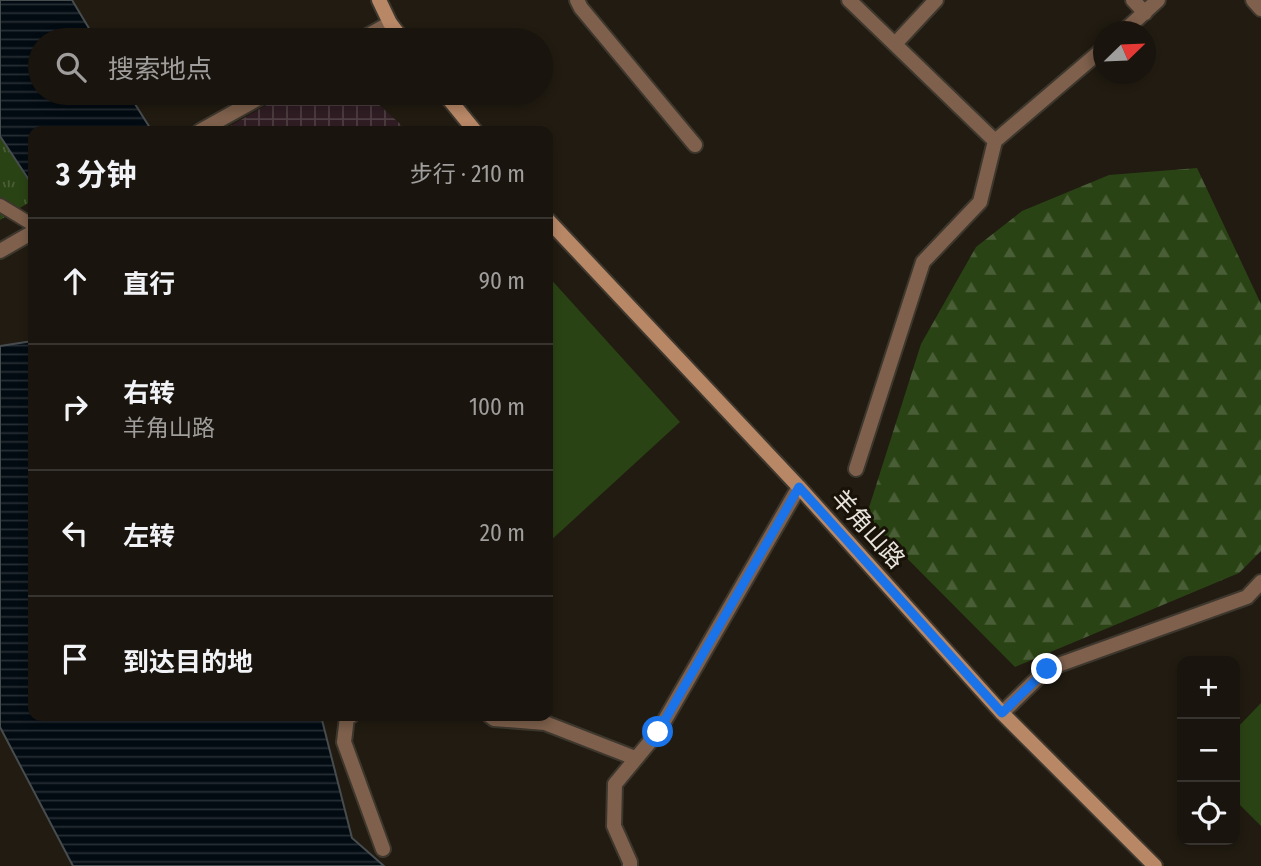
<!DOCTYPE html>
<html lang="zh">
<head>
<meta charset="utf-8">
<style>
	:root { --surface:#19140d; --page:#221d16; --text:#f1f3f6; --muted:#9f9e9d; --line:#37332e }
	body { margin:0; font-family:"Fira Sans Condensed","Noto Sans SC",sans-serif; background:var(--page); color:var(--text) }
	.controls { position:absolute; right:21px; bottom:21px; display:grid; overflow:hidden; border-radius:14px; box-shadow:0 4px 10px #0003 }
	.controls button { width:63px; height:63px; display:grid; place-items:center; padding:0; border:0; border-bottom:2px solid var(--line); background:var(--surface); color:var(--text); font:35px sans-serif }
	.compass { position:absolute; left:1093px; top:21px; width:63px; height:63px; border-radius:50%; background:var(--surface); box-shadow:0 4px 10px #0003; rotate:67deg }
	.stop { position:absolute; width:21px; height:21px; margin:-16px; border:5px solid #1a73e8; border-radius:50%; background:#fff }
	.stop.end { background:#1a73e8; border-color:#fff; box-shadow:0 2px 7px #0008 }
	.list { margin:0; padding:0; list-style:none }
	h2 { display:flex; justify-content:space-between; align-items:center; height:91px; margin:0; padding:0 28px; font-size:30px }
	h2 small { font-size:23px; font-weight:400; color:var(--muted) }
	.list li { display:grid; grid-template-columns:46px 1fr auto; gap:21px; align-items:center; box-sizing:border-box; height:126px; padding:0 28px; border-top:2px solid var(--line) }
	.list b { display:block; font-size:26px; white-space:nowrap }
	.list p { margin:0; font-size:23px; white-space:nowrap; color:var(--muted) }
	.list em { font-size:23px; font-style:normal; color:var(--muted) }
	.icon { flex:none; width:38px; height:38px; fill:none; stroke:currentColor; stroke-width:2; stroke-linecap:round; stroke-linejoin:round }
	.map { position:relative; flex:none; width:1261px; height:866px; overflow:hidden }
	.search { position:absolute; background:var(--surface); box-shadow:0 4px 10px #0003; left:28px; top:28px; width:525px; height:77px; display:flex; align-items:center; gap:18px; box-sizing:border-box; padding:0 24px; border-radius:38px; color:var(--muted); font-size:26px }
	.panel { position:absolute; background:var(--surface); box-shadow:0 4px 10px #0003; left:28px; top:126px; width:525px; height:595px; border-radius:14px }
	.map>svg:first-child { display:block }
</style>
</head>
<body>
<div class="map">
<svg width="1261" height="866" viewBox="0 0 1261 866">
	<defs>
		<pattern id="industrial-grid" width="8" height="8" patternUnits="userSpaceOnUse" patternTransform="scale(1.75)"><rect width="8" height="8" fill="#2f1d23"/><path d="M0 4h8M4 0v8" fill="none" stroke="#4d3e42"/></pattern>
		<pattern id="forest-firs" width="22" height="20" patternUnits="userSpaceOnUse" patternTransform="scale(1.75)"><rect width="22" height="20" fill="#2a4314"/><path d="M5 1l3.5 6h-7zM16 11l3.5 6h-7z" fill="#495e36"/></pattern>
		<pattern id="park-tufts" width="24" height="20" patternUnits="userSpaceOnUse" patternTransform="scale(1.75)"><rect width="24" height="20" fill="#2a4314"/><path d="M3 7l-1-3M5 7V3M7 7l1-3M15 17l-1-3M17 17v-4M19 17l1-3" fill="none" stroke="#495e36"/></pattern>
		<pattern id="water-rules" width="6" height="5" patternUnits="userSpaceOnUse" patternTransform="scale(1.75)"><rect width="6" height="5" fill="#020b12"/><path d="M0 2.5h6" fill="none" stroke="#272e34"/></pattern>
	</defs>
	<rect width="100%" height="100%" fill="#211b11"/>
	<path fill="url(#industrial-grid)" d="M287,93H366L408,131H222Z"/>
	<path fill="url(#forest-firs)" d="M1197,168L1261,304V551L1239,573L1015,667L866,517L921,344L976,247L1022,211L1109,175Z"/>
	<path fill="url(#park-tufts)" d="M0,136L33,186V200L0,220Z"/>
	<path fill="#2a4314" d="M548,276L680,422L548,543Z
		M1261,703V826L1235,800V730Z"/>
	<path fill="url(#water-rules)" stroke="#474c4f" stroke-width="2" d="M0,0H72L96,40H40V93H128L152,131H33V186L0,136Z
		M33,341V716H321L352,838L384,866H73L0,727V346Z"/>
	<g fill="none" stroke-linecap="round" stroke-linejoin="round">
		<defs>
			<path id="lane" d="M0,205L33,225"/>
			<path id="street" d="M577,0L581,8L695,145
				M849,0L995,141
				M1133,0L1145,13
				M1253,0L1261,9
				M1123,32L1158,0
				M360,40L390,23
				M895,44L936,0
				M200,131L268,93
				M0,251L33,232
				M856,469L923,262L980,202L995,141L1104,48
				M1002,713L1047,669L1247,597L1261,582
				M351,716L347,717L344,742L383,849
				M490,716L494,719L545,723L635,758
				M630,866V862L614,826L615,784L658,732L799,487"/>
			<path id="secondary" d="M379,0L390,23L403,40
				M444,93L475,131
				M548,220L799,487L1002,713L1155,866"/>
		</defs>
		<use href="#lane" stroke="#3d372d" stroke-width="16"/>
		<use href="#street" stroke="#3d372d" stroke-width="18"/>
		<use href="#secondary" stroke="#3d372d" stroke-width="18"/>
		<use href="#lane" stroke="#7e604c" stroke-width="12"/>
		<use href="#street" stroke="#7e604c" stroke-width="14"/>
		<use href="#secondary" stroke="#b78766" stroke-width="14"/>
	</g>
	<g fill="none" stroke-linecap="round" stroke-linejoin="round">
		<path stroke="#1a73e8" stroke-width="9" d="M658,732L799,487L1002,713L1047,669"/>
	</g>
	<g text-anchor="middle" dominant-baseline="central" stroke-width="6" stroke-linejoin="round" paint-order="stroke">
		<g font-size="24" fill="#e7e3dc" stroke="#181208">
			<text transform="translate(868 529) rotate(48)">羊角山路</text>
		</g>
	</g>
</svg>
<div class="controls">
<button>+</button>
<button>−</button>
<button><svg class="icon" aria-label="locate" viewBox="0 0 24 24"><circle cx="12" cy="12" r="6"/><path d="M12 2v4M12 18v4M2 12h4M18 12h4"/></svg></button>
</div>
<svg class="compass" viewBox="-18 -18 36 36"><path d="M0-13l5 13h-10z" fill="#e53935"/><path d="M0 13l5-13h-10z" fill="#9f9e9d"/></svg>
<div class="stop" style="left:658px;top:732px"></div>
<div class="stop end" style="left:1047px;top:669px"></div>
<div class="search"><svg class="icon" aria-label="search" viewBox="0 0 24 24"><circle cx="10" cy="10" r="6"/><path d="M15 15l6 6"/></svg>搜索地点</div>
<section class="panel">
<h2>3 分钟<small>步行 · 210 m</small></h2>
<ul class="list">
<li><svg class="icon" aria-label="ahead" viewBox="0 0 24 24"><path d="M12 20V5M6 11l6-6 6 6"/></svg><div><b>直行</b></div><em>90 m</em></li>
<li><svg class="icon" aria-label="right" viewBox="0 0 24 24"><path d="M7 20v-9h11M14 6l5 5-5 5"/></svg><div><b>右转</b><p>羊角山路</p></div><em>100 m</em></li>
<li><svg class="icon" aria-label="left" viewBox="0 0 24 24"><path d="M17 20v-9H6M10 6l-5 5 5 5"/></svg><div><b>左转</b></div><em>20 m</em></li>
<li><svg class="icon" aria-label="arrive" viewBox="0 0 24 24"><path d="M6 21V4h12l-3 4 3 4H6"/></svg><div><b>到达目的地</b></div></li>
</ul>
</section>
</div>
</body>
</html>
